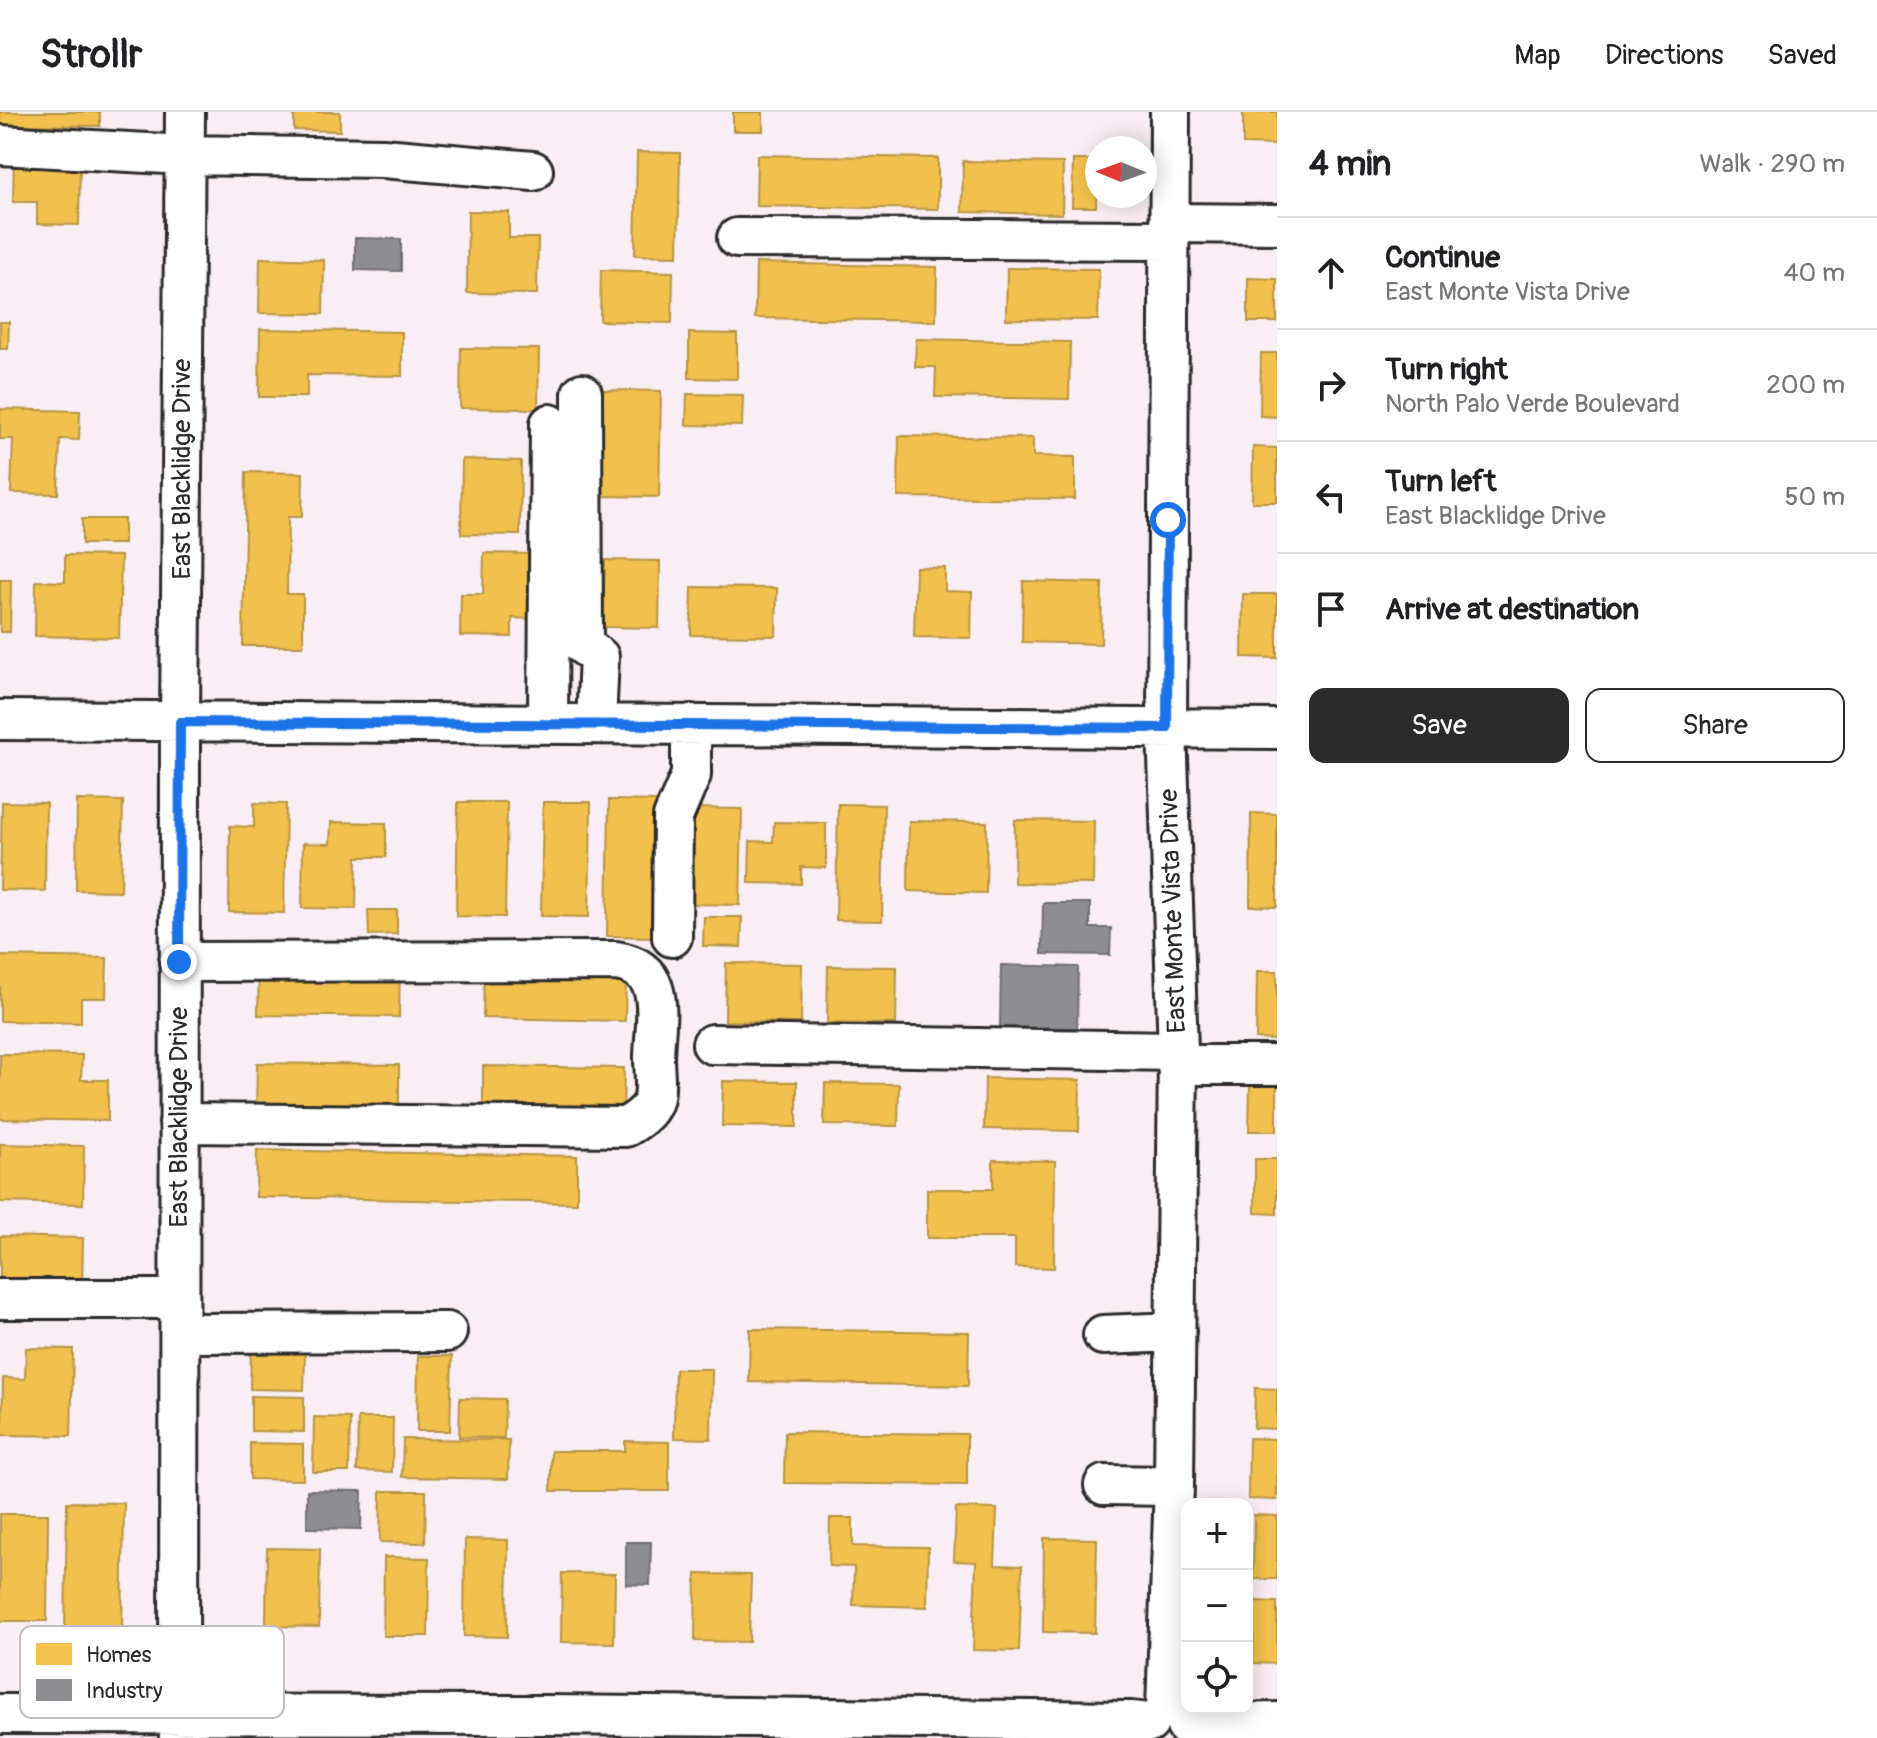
<!DOCTYPE html>
<html lang="en">
<head>
<meta charset="utf-8">
<style>
	:root { --surface:#fff; --page:#f2f2f2; --text:#202124; --muted:#757577; --line:#e0e0e0; --accent:#2b2b2b }
	body { margin:0; font-family:Pangolin,sans-serif; background:var(--page); color:var(--text) }
	.controls { position:absolute; right:24px; bottom:24px; display:grid; overflow:hidden; border-radius:16px; box-shadow:0 4px 20px #0003 }
	.controls button { width:72px; height:72px; display:grid; place-items:center; padding:0; border:0; border-bottom:2px solid var(--line); background:var(--surface); color:var(--text); font:40px sans-serif }
	.compass { position:absolute; left:1085px; top:24px; width:72px; height:72px; border-radius:50%; background:var(--surface); box-shadow:0 4px 20px #0003; rotate:271deg }
	.stop { position:absolute; width:24px; height:24px; margin:-18px; border:6px solid #1a73e8; border-radius:50%; background:#fff }
	.stop.end { background:#1a73e8; border-color:#fff; box-shadow:0 2px 8px #0008 }
	.list { margin:0; padding:0; list-style:none }
	h2 { display:flex; justify-content:space-between; align-items:center; height:104px; margin:0; padding:0 32px; font-size:34px }
	h2 small { font-size:26px; font-weight:400; color:var(--muted) }
	.list li { display:grid; grid-template-columns:52px 1fr auto; gap:24px; align-items:center; box-sizing:border-box; height:112px; padding:0 32px; border-top:2px solid var(--line) }
	.list b { display:block; font-size:30px; white-space:nowrap }
	.list p { margin:0; font-size:26px; white-space:nowrap; color:var(--muted) }
	.list em { font-size:26px; font-style:normal; color:var(--muted) }
	.actions { display:flex; gap:16px; padding:24px 32px }
	.actions a { flex:1; padding:18px 0; border:2px solid var(--accent); border-radius:16px; text-align:center; font-size:28px; color:var(--accent) }
	.actions .main { background:var(--accent); color:#fff }
	.icon { flex:none; width:44px; height:44px; fill:none; stroke:currentColor; stroke-width:2; stroke-linecap:round; stroke-linejoin:round }
	.map { position:relative; flex:none; width:1277px; height:1626px; overflow:hidden }
	header { display:flex; align-items:center; gap:48px; box-sizing:border-box; height:112px; padding:0 40px; background:var(--surface); border-bottom:2px solid var(--line) }
	header strong { font-size:38px }
	nav { display:flex; gap:44px; margin-inline-start:auto; font-size:28px }
	main { display:flex }
	aside { flex:1; background:var(--surface) }
	.map>svg:first-child { display:block }
</style>
</head>
<body>
<header>
<strong>Strollr</strong>
<nav><a>Map</a><a>Directions</a><a>Saved</a></nav>
</header>
<main>
<div class="map">
<svg width="1277" height="1626" viewBox="0 0 1277 1626">
	<rect width="100%" height="100%" fill="#f9eef3"/>
	<filter id="ink" filterUnits="userSpaceOnUse"><feTurbulence type="fractalNoise" baseFrequency=".0125" numOctaves="2"/><feDisplacementMap in="SourceGraphic" scale="16" xChannelSelector="R" yChannelSelector="G"/><feConvolveMatrix kernelMatrix="1 2 1 2 8 2 1 2 1" color-interpolation-filters="sRGB"/></filter>
	<g filter="url(#ink)">
		<path fill="#f2c14e" stroke="#b69444" stroke-width="2" d="M0,0H100V14L0,13Z
			M294,0H340V19L294,18Z
			M733,0H763V19H733Z
			M1243,0H1277V33L1243,32Z
			M637,40L680,41L678,144L635,143Z
			M757,43L938,46V97L756,94Z
			M14,45L80,46L79,113L37,112V90H13Z
			M1073,48H1097L1096,95H1072Z
			M963,49L1063,51L1062,102L962,100Z
			M468,99L509,100V126H538L537,182L467,181Z
			M260,146L324,148L323,202L259,201Z
			M756,151L937,155L936,209L755,206Z
			M1007,156L1099,157L1098,208L1006,207Z
			M601,158L673,160L672,211L600,209Z
			M1248,166L1277,167V210H1248Z
			M0,210H9L8,237H0Z
			M260,217L402,220V264L307,263V285H259Z
			M689,221L737,222V267L689,266Z
			M916,227L1070,230L1069,287L935,285L936,255H915Z
			M461,236L539,237L538,297L460,296Z
			M1261,241H1277V305L1260,304Z
			M602,278L661,279L659,385L600,384Z
			M687,282L743,283L742,314L686,313Z
			M0,297L80,299L79,328L60,327L58,382L11,381L13,327H0Z
			M899,324L1033,326V344L1075,345V387L898,385Z
			M1253,335L1277,336V390H1252Z
			M462,347L521,349L520,423L461,422Z
			M246,360L303,361L302,405H288L287,482H303V534H243Z
			M82,407H124V432H82Z
			M484,441L535,442L534,507L512,506V525L460,524L461,482H483Z
			M65,443L121,444L119,526L35,524L36,469L65,470Z
			M605,448L660,449L659,516L603,515Z
			M916,455L945,456V479L972,480L971,526L914,525Z
			M0,468H11L10,520H0Z
			M1023,469L1102,471L1101,532L1022,530Z
			M692,475L777,476L776,524L691,523Z
			M1243,482H1277V546L1242,545Z
			M77,688L123,689L121,779L76,778Z
			M609,688L656,689L654,825L607,824Z
			M2,690L46,691L45,779L0,778Z
			M458,690H507L505,805L456,804Z
			M543,690H591L589,805L541,804Z
			M254,691L286,692L284,801L229,800L230,714L254,715Z
			M838,692L884,693L882,809L836,808Z
			M690,696L742,697L740,793L688,792Z
			M1251,701L1277,702V795L1250,794Z
			M1015,708L1094,709L1093,772L1014,771Z
			M909,709L987,710L986,781L908,779Z
			M331,710L386,711V745H357L356,797L302,796L303,731L330,732Z
			M774,710L826,711V756L801,755V772L749,771L750,729L773,730Z
			M368,798H397V822L369,823Z
			M704,805H742L741,835L703,834Z
			M0,844L107,846L106,886H81V911L0,909Z
			M726,851L802,852L801,911L725,909Z
			M259,852L400,854L399,905L258,903Z
			M484,853L626,855L625,909L483,906Z
			M828,854L897,855L896,912L827,911Z
			M1257,859H1277V928L1256,927Z
			M0,942L82,943L81,968H108V1009L0,1007Z
			M257,951L399,953V1004L256,1002Z
			M483,954L624,956L623,1007L483,1005Z
			M985,966L1080,968L1079,1019L984,1017Z
			M723,969L797,970V1015L722,1014Z
			M825,971L899,972L898,1014L824,1013Z
			M1250,973L1277,974V1019H1249Z
			M0,1032L84,1034L83,1092L0,1090Z
			M257,1038L577,1044V1091L256,1085Z
			M1255,1047H1277V1102L1255,1101Z
			M993,1048L1055,1049L1054,1156L1015,1155V1126H927V1077H993Z
			M0,1124L83,1126L82,1178L0,1176Z
			M750,1217L969,1220L968,1274L749,1270Z
			M26,1236L73,1237L71,1324L2,1323L3,1266L25,1267Z
			M251,1240L305,1241L304,1278L250,1277Z
			M418,1244H452L450,1319H417Z
			M675,1257H712L711,1327L674,1326Z
			M1255,1276L1277,1277V1317L1254,1316Z
			M251,1284L304,1285V1320L251,1319Z
			M460,1286L505,1287L504,1326L459,1325Z
			M314,1305L350,1306L349,1360H313Z
			M358,1306H393L392,1360L357,1359Z
			M785,1320L967,1322V1373L784,1371Z
			M1249,1326L1277,1327V1388L1248,1387Z
			M403,1327L509,1328L508,1367L402,1365Z
			M625,1329L669,1330V1379H551V1339H625Z
			M250,1331L303,1332V1368L250,1367Z
			M381,1379H426L425,1431L380,1430Z
			M67,1390L124,1391L122,1522L65,1521Z
			M956,1396L997,1397L995,1453L1022,1454L1019,1539L973,1538L976,1450L954,1449Z
			M0,1402H48L47,1509H0Z
			M1254,1403L1277,1404V1467H1253Z
			M830,1406H853V1434L928,1435L927,1495L853,1493L854,1455L829,1454Z
			M1044,1426L1097,1427L1095,1521L1043,1520Z
			M465,1427L508,1428L507,1525L464,1524Z
			M267,1436L320,1437L319,1515L266,1514Z
			M384,1445L429,1446L428,1524H383Z
			M562,1461L615,1462L614,1531L561,1530Z
			M696,1462L751,1463L749,1530L695,1529Z
			M1254,1489L1277,1490V1552L1253,1551Z"/>
		<path fill="#8d8d92" stroke="#707073" stroke-width="2" d="M355,126L401,127V159L355,158Z
			M1043,791H1090V816H1111L1110,843L1042,842Z
			M1001,853L1078,855L1077,916L1000,915Z
			M307,1378L362,1379L361,1417L307,1416Z
			M626,1430H651L650,1473L626,1472Z"/>
		<g fill="none" stroke-linecap="round" stroke-linejoin="round">
			<defs>
				<path id="minor" d="M0,33L185,43L383,46L533,59
					M1170,111L1277,112
					M737,126L1170,128
					M582,281L583,533L599,545L596,611
					M0,608L1277,617
					M548,611L550,312
					M672,825L673,705L691,663V612
					M712,932L1178,939
					M1178,953H1277
					M179,1011L626,1015C636,1009 649,1001 653,989C657,977 654,958 654,945C655,905 669,857 616,849L179,850
					M0,1187H179
					M180,1221L447,1220
					M1103,1223L1176,1220
					M1104,1373L1174,1374
					M1166,1597L1174,1374L1178,939L1167,616L1170,0
					M0,1602L544,1603L1131,1609L1149,1611
					M1186,1614L1194,1612L1277,1610
					M179,1626L180,610L185,0"/>
			</defs>
			<use href="#minor" stroke="#2b2b2b" stroke-width="44"/>
			<use href="#minor" stroke="#fff" stroke-width="38"/>
		</g>
	</g>
	<g fill="none" stroke-linecap="round" stroke-linejoin="round" filter="url(#ink)">
		<path stroke="#1a73e8" stroke-width="10" d="M179,850L180,610L1167,616L1168,408"/>
	</g>
	<g text-anchor="middle" dominant-baseline="central" stroke-width="8" stroke-linejoin="round" paint-order="stroke">
		<g font-size="26" fill="#2b2b2b" stroke="#fff">
			<text transform="translate(182 357) rotate(-90)">East Blacklidge Drive</text>
			<text transform="translate(1173 799) rotate(-92)">East Monte Vista Drive</text>
			<text transform="translate(179 1005) rotate(-90)">East Blacklidge Drive</text>
		</g>
	</g>
	<rect x="20" y="1514" width="264" height="92" rx="12" fill="#fff" stroke="#bfbfbf" stroke-width="2"/>
	<rect x="36" y="1531" width="36" height="22" fill="#f2c14e"/>
	<rect x="36" y="1567" width="36" height="22" fill="#8d8d92"/>
	<g font-size="22" fill="#2b2b2b">
		<text x="86" y="1550">Homes</text>
		<text x="86" y="1586">Industry</text>
	</g>
</svg>
<div class="controls">
<button>+</button>
<button>−</button>
<button><svg class="icon" aria-label="locate" viewBox="0 0 24 24"><circle cx="12" cy="12" r="6"/><path d="M12 2v4M12 18v4M2 12h4M18 12h4"/></svg></button>
</div>
<svg class="compass" viewBox="-18 -18 36 36"><path d="M0-13l5 13h-10z" fill="#e53935"/><path d="M0 13l5-13h-10z" fill="#757577"/></svg>
<div class="stop" style="left:1168px;top:408px"></div>
<div class="stop end" style="left:179px;top:850px"></div>
</div>
<aside>
<h2>4 min<small>Walk · 290 m</small></h2>
<ul class="list">
<li><svg class="icon" aria-label="ahead" viewBox="0 0 24 24"><path d="M12 20V5M6 11l6-6 6 6"/></svg><div><b>Continue</b><p>East Monte Vista Drive</p></div><em>40 m</em></li>
<li><svg class="icon" aria-label="right" viewBox="0 0 24 24"><path d="M7 20v-9h11M14 6l5 5-5 5"/></svg><div><b>Turn right</b><p>North Palo Verde Boulevard</p></div><em>200 m</em></li>
<li><svg class="icon" aria-label="left" viewBox="0 0 24 24"><path d="M17 20v-9H6M10 6l-5 5 5 5"/></svg><div><b>Turn left</b><p>East Blacklidge Drive</p></div><em>50 m</em></li>
<li><svg class="icon" aria-label="arrive" viewBox="0 0 24 24"><path d="M6 21V4h12l-3 4 3 4H6"/></svg><div><b>Arrive at destination</b></div></li>
</ul>
<div class="actions"><a class="main">Save</a><a>Share</a></div>
</aside>
</main>
</body>
</html>
